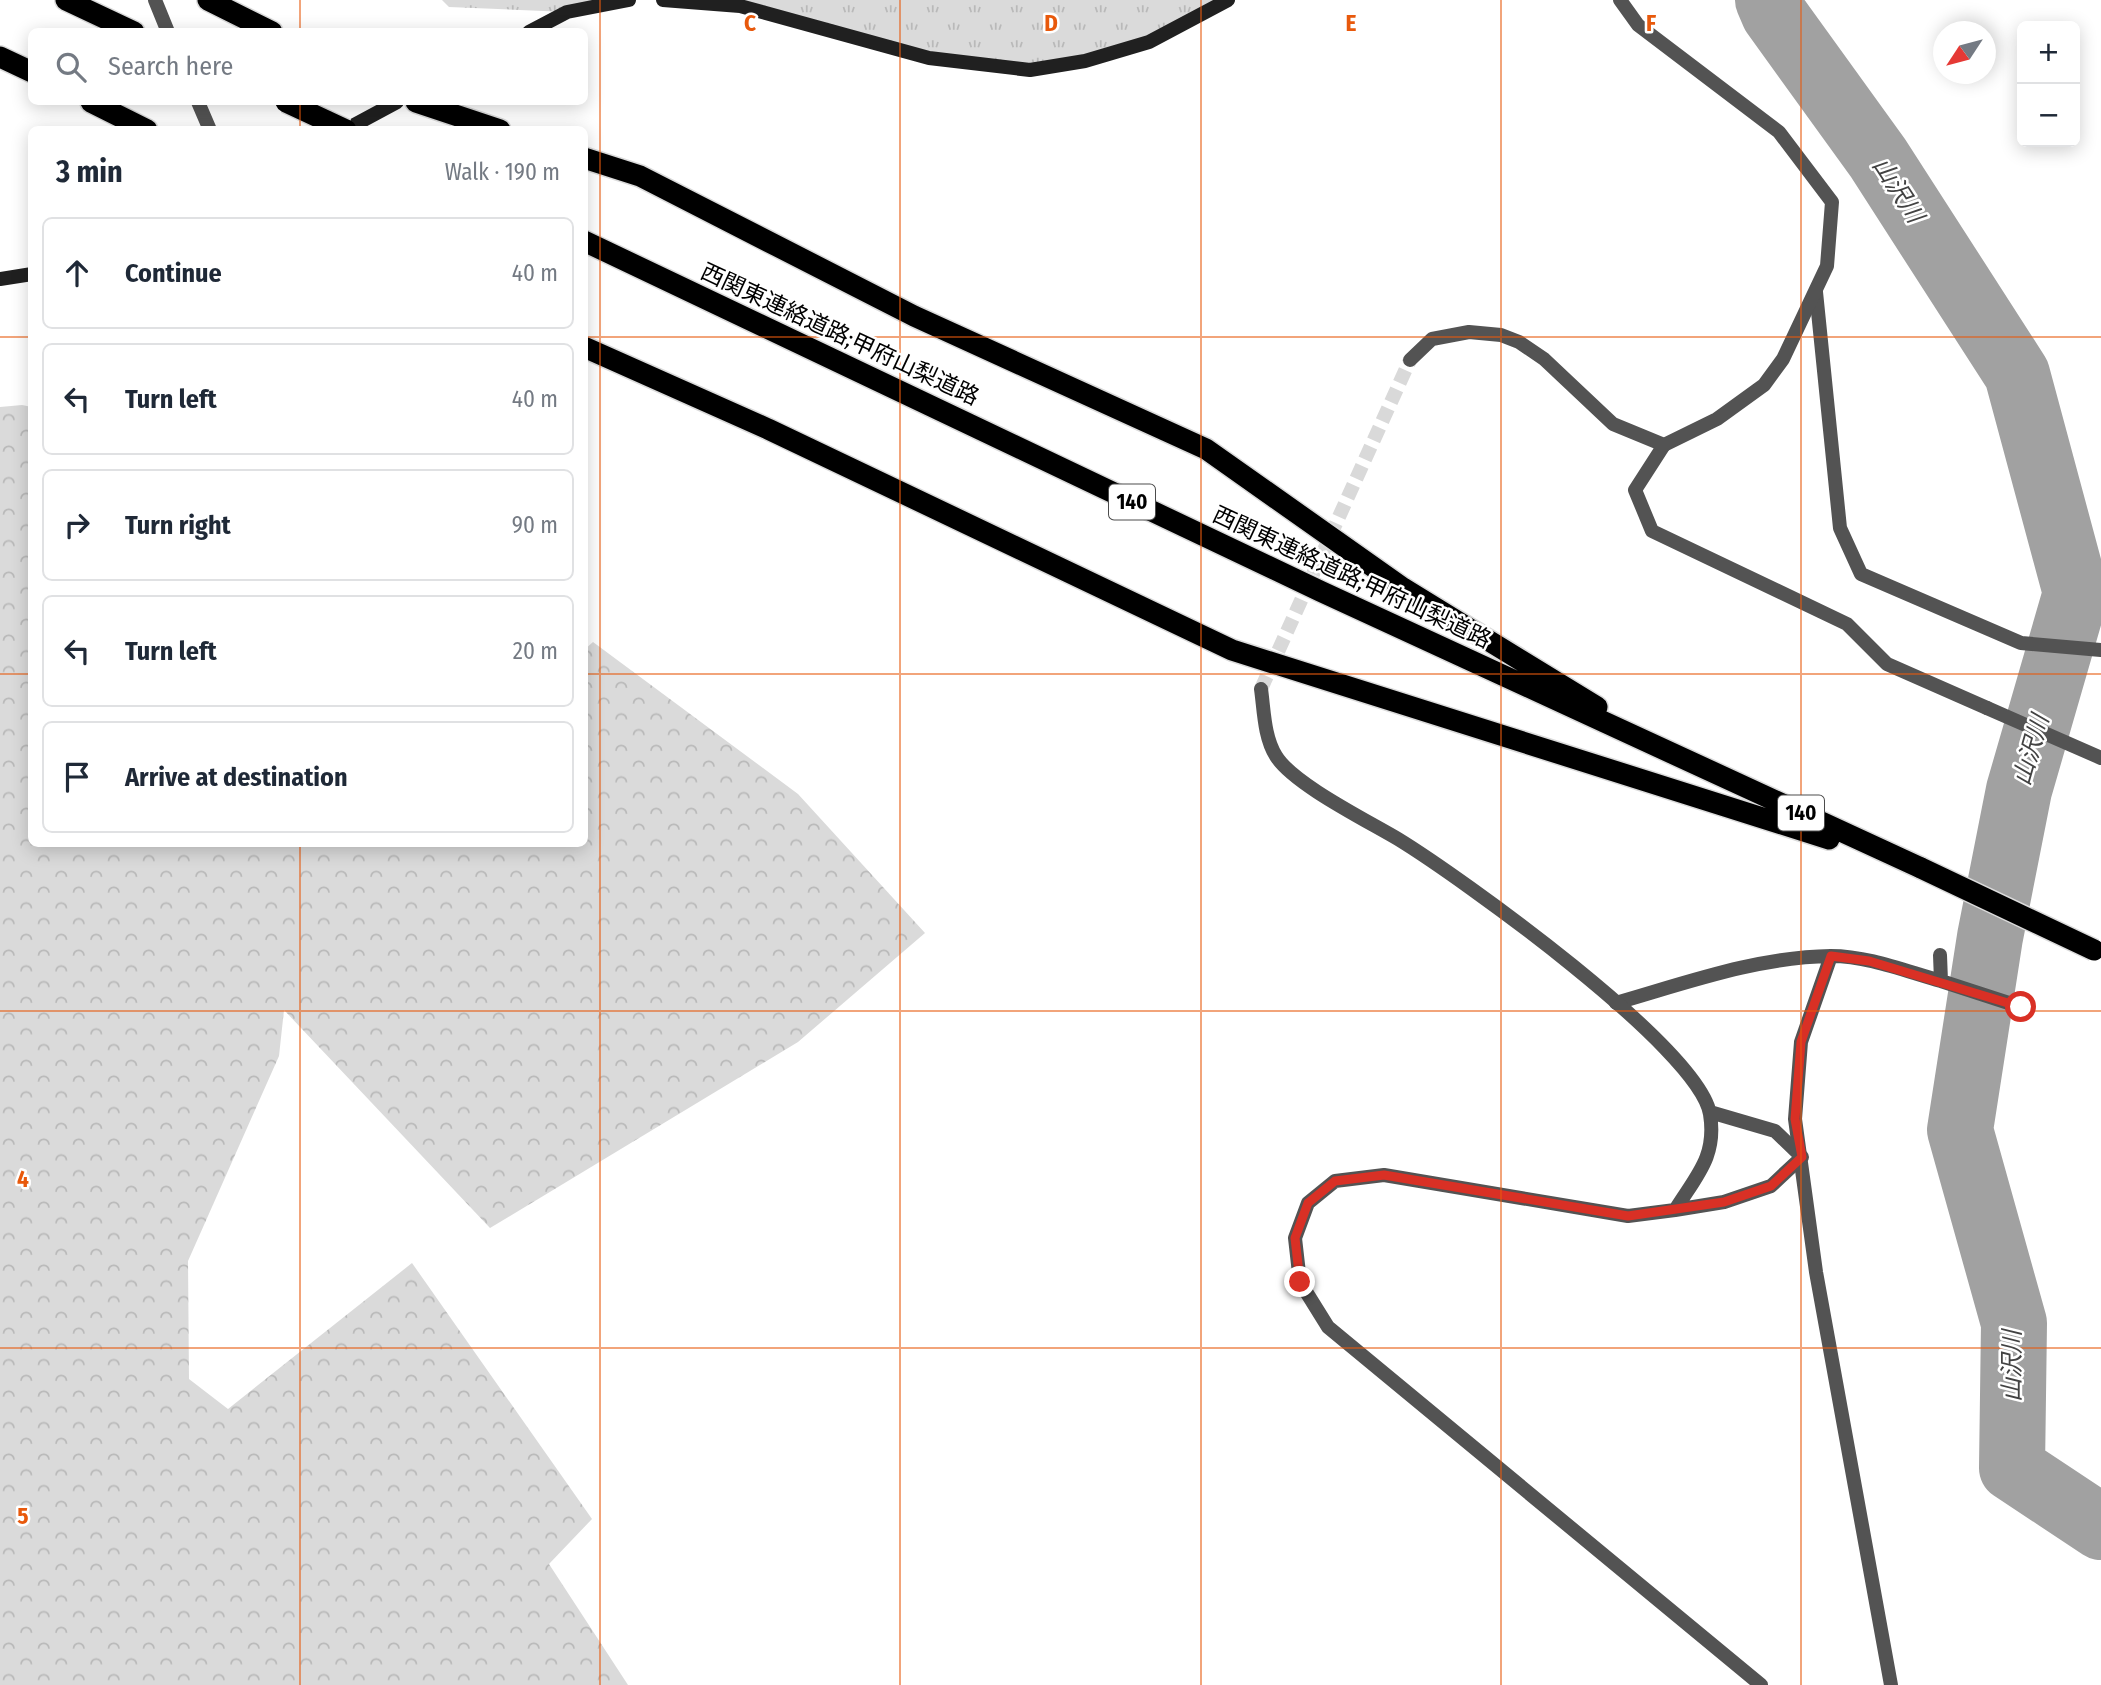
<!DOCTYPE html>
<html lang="en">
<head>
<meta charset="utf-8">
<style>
	:root { --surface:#fff; --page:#f2f2f3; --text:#1f2937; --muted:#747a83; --line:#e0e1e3 }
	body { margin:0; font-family:"Fira Sans Condensed","Noto Sans JP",sans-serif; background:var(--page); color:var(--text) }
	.controls { position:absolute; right:21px; top:21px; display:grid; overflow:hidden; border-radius:10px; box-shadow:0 4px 18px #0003 }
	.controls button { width:63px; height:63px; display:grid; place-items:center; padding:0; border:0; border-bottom:2px solid var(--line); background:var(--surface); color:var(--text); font:35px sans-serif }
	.compass { position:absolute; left:1933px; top:21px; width:63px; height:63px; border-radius:50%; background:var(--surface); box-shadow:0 4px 18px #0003; rotate:234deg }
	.stop { position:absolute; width:21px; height:21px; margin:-16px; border:5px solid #d93025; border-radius:50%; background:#fff }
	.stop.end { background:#d93025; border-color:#fff; box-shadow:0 2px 7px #0008 }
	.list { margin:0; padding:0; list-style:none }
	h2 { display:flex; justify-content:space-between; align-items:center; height:91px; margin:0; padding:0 28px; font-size:30px }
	h2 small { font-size:23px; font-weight:400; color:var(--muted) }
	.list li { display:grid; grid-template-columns:46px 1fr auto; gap:21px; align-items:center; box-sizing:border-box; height:112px; margin:0 14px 14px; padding:0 14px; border:2px solid var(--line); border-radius:10px }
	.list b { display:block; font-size:26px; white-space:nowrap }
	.list em { font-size:23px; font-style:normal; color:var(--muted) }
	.icon { flex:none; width:38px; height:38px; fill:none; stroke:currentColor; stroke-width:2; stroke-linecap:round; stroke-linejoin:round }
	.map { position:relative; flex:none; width:2101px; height:1685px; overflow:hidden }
	.search { position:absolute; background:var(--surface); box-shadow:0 4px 18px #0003; left:28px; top:28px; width:560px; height:77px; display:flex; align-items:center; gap:18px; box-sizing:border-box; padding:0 24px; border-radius:10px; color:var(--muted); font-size:26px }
	.panel { position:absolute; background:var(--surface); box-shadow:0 4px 18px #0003; left:28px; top:126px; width:560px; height:721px; border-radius:10px }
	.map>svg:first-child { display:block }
</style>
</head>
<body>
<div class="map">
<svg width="2101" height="1685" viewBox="0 0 2101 1685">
	<defs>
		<pattern id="grass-tufts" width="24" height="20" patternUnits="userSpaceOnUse" patternTransform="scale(1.75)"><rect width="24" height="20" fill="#dadada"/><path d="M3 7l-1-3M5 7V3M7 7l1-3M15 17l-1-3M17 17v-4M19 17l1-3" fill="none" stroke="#b9b9b9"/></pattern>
		<pattern id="forest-crowns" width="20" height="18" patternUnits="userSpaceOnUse" patternTransform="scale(1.75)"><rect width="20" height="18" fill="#dadada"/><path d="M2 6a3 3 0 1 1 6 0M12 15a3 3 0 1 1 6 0" fill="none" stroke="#b9b9b9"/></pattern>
	</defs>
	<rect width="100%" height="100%" fill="#fff"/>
	<path fill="url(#grass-tufts)" d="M442,0H629L567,12L449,7Z
		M663,0H1228L1149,42L1030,70L929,58L740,6Z"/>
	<path fill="url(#forest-crowns)" d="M22,405L32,407V844H584V650L593,642L798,794L925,933L798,1042L490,1228L284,1010L279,1056L188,1261L189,1379L228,1409L412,1263L592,1519L549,1564L628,1685H0V407Z"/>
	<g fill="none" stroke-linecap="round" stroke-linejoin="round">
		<path stroke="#a1a1a1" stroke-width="66" d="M1768,0L1774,14L1878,158L2017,374L2076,593L2019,790L1990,937L1960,1130L2014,1323L2012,1468L2101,1527"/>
		<path stroke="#d9d9d9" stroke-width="14" stroke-dasharray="14 7" stroke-linecap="butt" d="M1261,689L1410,360"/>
		<defs>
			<path id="highway" d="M66,0L134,32
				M208,0L272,32
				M0,57L32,72
				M91,102L147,130
				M416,102L500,130
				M584,158L640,176L914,316L1206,449L1403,588L1597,707
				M584,241L1320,591L1921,868
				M584,347L768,429L1232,650L1829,839"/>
		</defs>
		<use href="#highway" stroke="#dbdbdb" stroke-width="24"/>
		<path stroke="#535353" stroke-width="14" d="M1816,292L1840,528L1861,574L2021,643L2101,650
			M1664,445L1635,490L1652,531L1847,624L1887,664L1987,708
			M1831,956L1801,1042L1795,1119L1816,1272L1891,1685
			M1941,981L2021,1007
			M1616,1003C1686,983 1757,957 1831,956C1868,956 1905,971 1941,981L1940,955"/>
		<path stroke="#535353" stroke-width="14" d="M155,0L168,32
			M198,102L210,130
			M1410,360L1432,339L1469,332L1501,335L1519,342L1544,359L1613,424L1664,445L1717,419L1764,385L1783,359L1827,266L1832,202L1779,132L1638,25L1620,0
			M1261,689C1264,710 1264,737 1276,756C1293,784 1368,821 1398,839C1460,877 1699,1048 1710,1114C1717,1157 1696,1176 1675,1210L1628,1216L1384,1175L1335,1181L1308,1203L1295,1238L1300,1282L1328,1327L1761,1685
			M1675,1210L1724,1202L1771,1186L1802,1157L1775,1131L1710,1112"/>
		<path stroke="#202020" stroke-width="14" d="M663,0L740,6L929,58L1030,70L1085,61L1149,42L1228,0
			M529,32L567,12L629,0
			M345,130L397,102
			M0,279L32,274"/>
		<use href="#highway" stroke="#000" stroke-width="21"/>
		<defs>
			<path id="highway-bridge" d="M286,102L346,130
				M1921,868L2094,950"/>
		</defs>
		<use href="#highway-bridge" stroke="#dbdbdb" stroke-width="24" stroke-linecap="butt"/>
		<path stroke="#535353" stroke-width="14" d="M1987,708L2101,758"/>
		<use href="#highway-bridge" stroke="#000" stroke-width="21"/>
	</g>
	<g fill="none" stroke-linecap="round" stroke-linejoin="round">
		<path stroke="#d93025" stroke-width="9" d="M1300,1282L1295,1238L1308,1203L1335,1181L1384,1175L1628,1216L1724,1202L1771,1186L1802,1157L1795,1119L1801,1042L1831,956L1869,961L2021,1007"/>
	</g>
	<path fill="none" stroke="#e8590c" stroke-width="2" stroke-opacity="0.55" d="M300,0V32M600,0V1685M900,0V1685M1201,0V1685M1501,0V1685M1801,0V1685M300,102V130M0,337H32M584,337H2101M0,674H32M584,674H2101M300,844V1685M0,1011H2101M0,1348H2101"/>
	<g text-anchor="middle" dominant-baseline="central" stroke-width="5" stroke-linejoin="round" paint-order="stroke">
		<g fill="#fff" stroke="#4c4c4c" stroke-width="2">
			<rect x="1109" y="484.5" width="46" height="35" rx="5"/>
			<rect x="1778" y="795.5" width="46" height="35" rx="5"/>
		</g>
		<g font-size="21" font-weight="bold" fill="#000">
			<text x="1132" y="502">140</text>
			<text x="1801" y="813">140</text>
		</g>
		<g font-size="23" fill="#000" stroke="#fff">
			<text transform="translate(840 334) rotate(25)">西関東連絡道路;甲府山梨道路</text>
			<text transform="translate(1352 577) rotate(25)">西関東連絡道路;甲府山梨道路</text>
		</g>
		<g font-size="24" font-style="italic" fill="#424242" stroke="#fff">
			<text transform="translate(1898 190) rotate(57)">山沢川</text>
			<text transform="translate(2031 750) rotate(-74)">山沢川</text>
			<text transform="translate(2012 1366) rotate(-90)">山沢川</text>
		</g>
	</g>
	<g font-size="23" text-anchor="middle" font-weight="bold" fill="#e8590c" stroke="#fff" stroke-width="5" stroke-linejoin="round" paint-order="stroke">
		<text x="750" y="31">C</text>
		<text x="1051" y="31">D</text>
		<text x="1351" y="31">E</text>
		<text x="1651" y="31">F</text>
		<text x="23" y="1187">4</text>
		<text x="23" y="1524">5</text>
	</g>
</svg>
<div class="controls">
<button>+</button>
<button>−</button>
</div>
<svg class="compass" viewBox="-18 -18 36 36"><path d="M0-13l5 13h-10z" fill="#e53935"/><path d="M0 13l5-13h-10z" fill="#747a83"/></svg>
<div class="stop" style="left:2021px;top:1007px"></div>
<div class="stop end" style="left:1300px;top:1282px"></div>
<div class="search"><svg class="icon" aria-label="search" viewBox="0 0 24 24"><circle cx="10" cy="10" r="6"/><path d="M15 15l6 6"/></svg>Search here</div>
<section class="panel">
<h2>3 min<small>Walk · 190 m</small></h2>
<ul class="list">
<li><svg class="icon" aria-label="ahead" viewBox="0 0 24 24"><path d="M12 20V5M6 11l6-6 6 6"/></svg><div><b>Continue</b></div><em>40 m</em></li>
<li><svg class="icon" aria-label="left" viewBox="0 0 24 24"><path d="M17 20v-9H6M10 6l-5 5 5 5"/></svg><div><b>Turn left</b></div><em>40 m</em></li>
<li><svg class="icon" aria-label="right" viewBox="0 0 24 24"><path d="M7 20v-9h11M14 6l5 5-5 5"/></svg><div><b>Turn right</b></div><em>90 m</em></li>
<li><svg class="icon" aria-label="left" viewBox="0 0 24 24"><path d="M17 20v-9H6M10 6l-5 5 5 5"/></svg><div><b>Turn left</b></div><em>20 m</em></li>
<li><svg class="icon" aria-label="arrive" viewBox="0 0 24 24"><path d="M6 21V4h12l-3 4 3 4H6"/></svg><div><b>Arrive at destination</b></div></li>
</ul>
</section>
</div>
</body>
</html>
